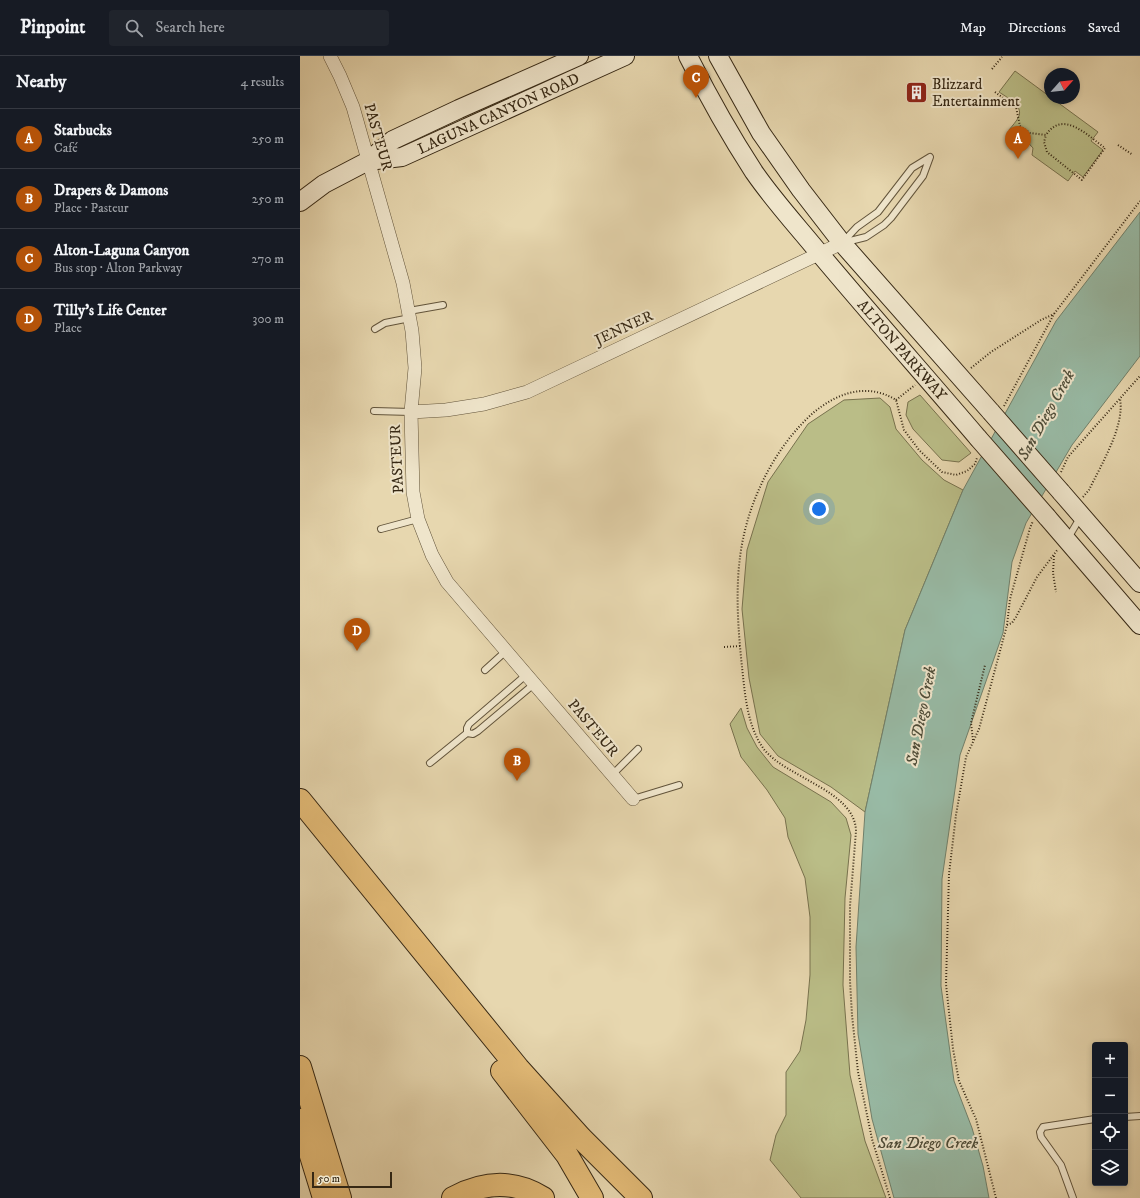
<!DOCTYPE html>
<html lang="en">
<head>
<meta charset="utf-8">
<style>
	:root { --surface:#171b24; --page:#20242c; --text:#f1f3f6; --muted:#9ea1a6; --line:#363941; --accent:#b45309 }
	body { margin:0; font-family:"IM FELL DW Pica",serif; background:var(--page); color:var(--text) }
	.controls { position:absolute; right:12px; bottom:12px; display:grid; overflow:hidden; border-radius:4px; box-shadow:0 2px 6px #0003 }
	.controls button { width:36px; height:36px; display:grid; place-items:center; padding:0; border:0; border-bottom:1px solid var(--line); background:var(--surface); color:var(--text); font:20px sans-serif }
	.compass { position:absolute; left:744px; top:12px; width:36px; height:36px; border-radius:50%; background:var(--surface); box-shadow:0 2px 6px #0003; rotate:63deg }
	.scale { position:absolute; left:12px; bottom:10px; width:80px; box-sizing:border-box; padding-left:4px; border:2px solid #362814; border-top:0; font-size:11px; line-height:14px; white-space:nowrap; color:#362814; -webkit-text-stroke:3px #efe5cb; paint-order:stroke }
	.you { position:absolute; left:519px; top:453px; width:14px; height:14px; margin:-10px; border:3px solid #fff; border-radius:50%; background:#1a73e8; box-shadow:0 0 0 6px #1a73e833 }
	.badge { display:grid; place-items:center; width:26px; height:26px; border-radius:50%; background:var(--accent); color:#fff; font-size:13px; font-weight:700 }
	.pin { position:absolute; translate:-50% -33px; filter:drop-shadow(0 1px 2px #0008) }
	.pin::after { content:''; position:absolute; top:21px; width:14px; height:12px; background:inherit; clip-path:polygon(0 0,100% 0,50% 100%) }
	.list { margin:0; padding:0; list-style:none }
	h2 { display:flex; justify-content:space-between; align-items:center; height:52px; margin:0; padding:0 16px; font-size:17px }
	h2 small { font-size:13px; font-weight:400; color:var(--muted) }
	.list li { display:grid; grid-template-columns:26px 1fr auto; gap:12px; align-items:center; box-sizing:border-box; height:60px; padding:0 16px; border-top:1px solid var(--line) }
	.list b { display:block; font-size:15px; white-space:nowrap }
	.list p { margin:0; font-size:13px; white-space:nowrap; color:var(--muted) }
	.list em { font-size:13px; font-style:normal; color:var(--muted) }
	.icon { flex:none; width:22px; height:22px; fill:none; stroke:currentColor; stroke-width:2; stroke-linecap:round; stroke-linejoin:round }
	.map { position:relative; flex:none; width:840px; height:1142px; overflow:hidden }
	header { display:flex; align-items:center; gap:24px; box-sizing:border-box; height:56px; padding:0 20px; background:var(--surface); border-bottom:1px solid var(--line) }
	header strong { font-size:19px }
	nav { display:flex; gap:22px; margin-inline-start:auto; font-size:14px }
	.search { width:280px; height:36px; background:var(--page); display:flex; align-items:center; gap:10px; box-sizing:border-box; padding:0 14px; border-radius:4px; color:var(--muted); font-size:15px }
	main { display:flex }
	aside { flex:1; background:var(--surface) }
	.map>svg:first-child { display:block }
</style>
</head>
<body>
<header>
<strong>Pinpoint</strong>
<div class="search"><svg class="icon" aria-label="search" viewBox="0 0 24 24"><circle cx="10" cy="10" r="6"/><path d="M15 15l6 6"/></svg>Search here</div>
<nav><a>Map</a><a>Directions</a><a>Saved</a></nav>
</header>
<main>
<aside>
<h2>Nearby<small>4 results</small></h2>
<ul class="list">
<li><span class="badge">A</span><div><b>Starbucks</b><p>Café</p></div><em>250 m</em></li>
<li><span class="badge">B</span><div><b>Drapers &amp; Damons</b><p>Place · Pasteur</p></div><em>250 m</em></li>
<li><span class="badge">C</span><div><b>Alton-Laguna Canyon</b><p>Bus stop · Alton Parkway</p></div><em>270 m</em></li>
<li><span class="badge">D</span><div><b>Tilly's Life Center</b><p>Place</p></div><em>300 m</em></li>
</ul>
</aside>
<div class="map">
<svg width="840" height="1142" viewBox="0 0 840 1142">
	<rect width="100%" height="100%" fill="#e7d7af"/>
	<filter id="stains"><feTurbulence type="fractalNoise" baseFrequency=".005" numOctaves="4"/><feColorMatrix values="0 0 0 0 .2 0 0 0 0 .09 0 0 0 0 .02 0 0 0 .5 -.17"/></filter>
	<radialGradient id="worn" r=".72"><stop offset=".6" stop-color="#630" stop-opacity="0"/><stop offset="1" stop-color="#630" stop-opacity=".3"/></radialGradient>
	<path fill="#babd87" stroke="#78724e" d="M715,15L798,76L791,85L803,94L783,121L775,115L768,125L732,99L733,92L720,78L709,74C712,70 717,65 719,60C723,49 706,41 699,36Z
		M620,339L671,397L659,406L642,404L613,373L606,359L608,346Z
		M580,342L590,351L596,373L622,404L644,424L663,434L605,574L565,756L531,731L478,700L460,678L449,622L442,553L447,494L468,426L508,368L544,344Z
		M441,652L447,672L457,691L473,711L531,746L546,762L551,779L545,842L543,929L550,1019L565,1085L586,1142H501L470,1104L476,1079L486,1059V1016L500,995L506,964L510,919V861L505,822L488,781L485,762L467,734L441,701L430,668Z"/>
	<path fill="#98baa5" stroke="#71806b" d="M840,156V300L772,389L726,467L712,506L703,577L660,699L642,823L641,930L654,1025L672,1072L683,1110L689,1142H594L572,1063L558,978L556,891L565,756L605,574L663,434L756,265Z"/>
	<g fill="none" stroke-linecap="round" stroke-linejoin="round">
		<defs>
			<path id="lane" d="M630,101L623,120L591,162L584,169L566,181L542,187L557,171L578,156L612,112Z
				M109,255L143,249
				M75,273L85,267L110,262
				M74,355L111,356
				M81,473L118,463
				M768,482L780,462
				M185,614L206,595
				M226,619L169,668L167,672V677L173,678L178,675L234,628
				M130,707L167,677
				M312,719L338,693
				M333,743L379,729
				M825,1061L840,1060
				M773,1142L761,1109L741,1081L740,1076L743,1071L795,1063"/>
			<path id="street" d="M30,0L40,20L53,51L103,227L112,275L115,312L111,356L113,436L118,463L132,499L147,526L333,743
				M111,356L146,354L184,348L227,336L542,187"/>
			<g id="secondary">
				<path id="s1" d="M388,0C408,40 430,79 454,116C474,145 498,171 520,198C572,260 626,321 678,382"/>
				<path d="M418,0L461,77L501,134L542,187L691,356"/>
				<path id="s2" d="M68,105L102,101L325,0"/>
				<path d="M0,146L24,128L68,105L93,84L159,53L279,0"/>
				<path d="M761,436L840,527"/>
				<path d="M747,461L840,569"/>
			</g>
			<path id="highway" d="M0,744L218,1012L281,1082L341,1142
				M0,1011L40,1142
				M202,1015L267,1099L292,1142
				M0,1064L24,1142
				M153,1142C183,1126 213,1123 243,1142"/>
		</defs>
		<use href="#lane" stroke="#62543b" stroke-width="8"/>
		<use href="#street" stroke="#62543b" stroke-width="14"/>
		<use href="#secondary" stroke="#362814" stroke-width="20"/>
		<use href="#highway" stroke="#362814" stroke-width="24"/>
		<path stroke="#362814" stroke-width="2" stroke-dasharray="1 2" stroke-linecap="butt" d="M692,13L702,1
			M695,36L716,51L720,70L730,77L746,79C763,53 788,80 805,92L782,124L747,96L744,86L746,79
			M666,50L672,40
			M818,89L833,99
			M671,312L691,296L741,264L754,258
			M596,344L615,329
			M704,350L754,258L840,145
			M761,416L768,401L840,320
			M783,441L789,434C801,409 825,370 820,343
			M754,500L753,517L756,536
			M707,569L712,567L716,561L737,521L758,493
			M424,591L440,590
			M673,684L671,667L685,609
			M590,1142L572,1083L565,1049L558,1016L552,959L550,925V850L556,775C555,734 485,722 463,692C447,669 445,638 442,611C438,573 435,532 441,494C449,443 475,391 513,357C537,337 567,326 596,344L604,374L619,394L642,416L656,419L667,415L675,408L677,402
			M696,1142L676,1063L659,1025L653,993L646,928L649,818L656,759L666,701L679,673L707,569L710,543L730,472L733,465"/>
		<use href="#lane" stroke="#efe5cb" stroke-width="6"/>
		<use href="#street" stroke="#efe5cb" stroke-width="13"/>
		<use href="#secondary" stroke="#efe5cb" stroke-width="18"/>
		<use href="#highway" stroke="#e4bc78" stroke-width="22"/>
		<defs>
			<path id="secondary-bridge" d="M691,356L761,436
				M678,382L747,461"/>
		</defs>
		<use href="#secondary-bridge" stroke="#362814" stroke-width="20" stroke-linecap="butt"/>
		<use href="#secondary-bridge" stroke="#efe5cb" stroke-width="18"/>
	</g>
	<defs>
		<symbol id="building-square" viewBox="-11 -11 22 22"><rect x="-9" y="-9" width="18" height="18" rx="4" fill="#8f2418" stroke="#efe5cb"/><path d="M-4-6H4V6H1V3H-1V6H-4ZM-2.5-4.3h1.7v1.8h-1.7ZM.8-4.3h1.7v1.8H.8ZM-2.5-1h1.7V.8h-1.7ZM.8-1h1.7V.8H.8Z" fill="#fff"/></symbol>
	</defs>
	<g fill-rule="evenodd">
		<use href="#building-square" x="604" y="24" width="25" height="25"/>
	</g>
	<g text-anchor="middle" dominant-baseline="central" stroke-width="4" stroke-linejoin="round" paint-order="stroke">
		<g font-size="15" fill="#362814" stroke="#efe5cb" text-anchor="start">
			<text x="632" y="28">Blizzard<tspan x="632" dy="17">Entertainment</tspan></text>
		</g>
		<g font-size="15" fill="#362814" stroke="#efe5cb">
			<text stroke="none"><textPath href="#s2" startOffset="140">LAGUNA CANYON ROAD</textPath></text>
			<text transform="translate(78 81) rotate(74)">PASTEUR</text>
			<text transform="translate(324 272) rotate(-25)">JENNER</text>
			<text stroke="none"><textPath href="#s1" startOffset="365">ALTON PARKWAY</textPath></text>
			<text transform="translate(97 403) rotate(-93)">PASTEUR</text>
			<text transform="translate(293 672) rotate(50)">PASTEUR</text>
		</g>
		<g font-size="16" font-style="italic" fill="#4e4c38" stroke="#efe5cb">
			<text transform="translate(746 359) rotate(-61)">San Diego Creek</text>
			<text transform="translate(621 660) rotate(-79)">San Diego Creek</text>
			<text x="628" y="1087">San Diego Creek</text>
		</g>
	</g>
	<rect width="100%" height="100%" filter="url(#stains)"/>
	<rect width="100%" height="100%" fill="url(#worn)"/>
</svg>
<div class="controls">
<button>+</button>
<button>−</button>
<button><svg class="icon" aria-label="locate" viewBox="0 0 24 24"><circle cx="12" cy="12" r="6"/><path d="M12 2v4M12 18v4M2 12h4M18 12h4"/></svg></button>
<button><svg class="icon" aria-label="layers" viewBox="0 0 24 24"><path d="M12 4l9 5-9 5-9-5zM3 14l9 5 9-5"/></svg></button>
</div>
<svg class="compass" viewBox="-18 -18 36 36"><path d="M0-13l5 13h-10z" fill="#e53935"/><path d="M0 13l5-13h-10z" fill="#9ea1a6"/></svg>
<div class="scale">50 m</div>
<div class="you"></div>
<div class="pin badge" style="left:718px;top:103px">A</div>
<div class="pin badge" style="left:217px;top:725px">B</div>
<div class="pin badge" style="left:396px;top:42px">C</div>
<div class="pin badge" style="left:57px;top:595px">D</div>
</div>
</main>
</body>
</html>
